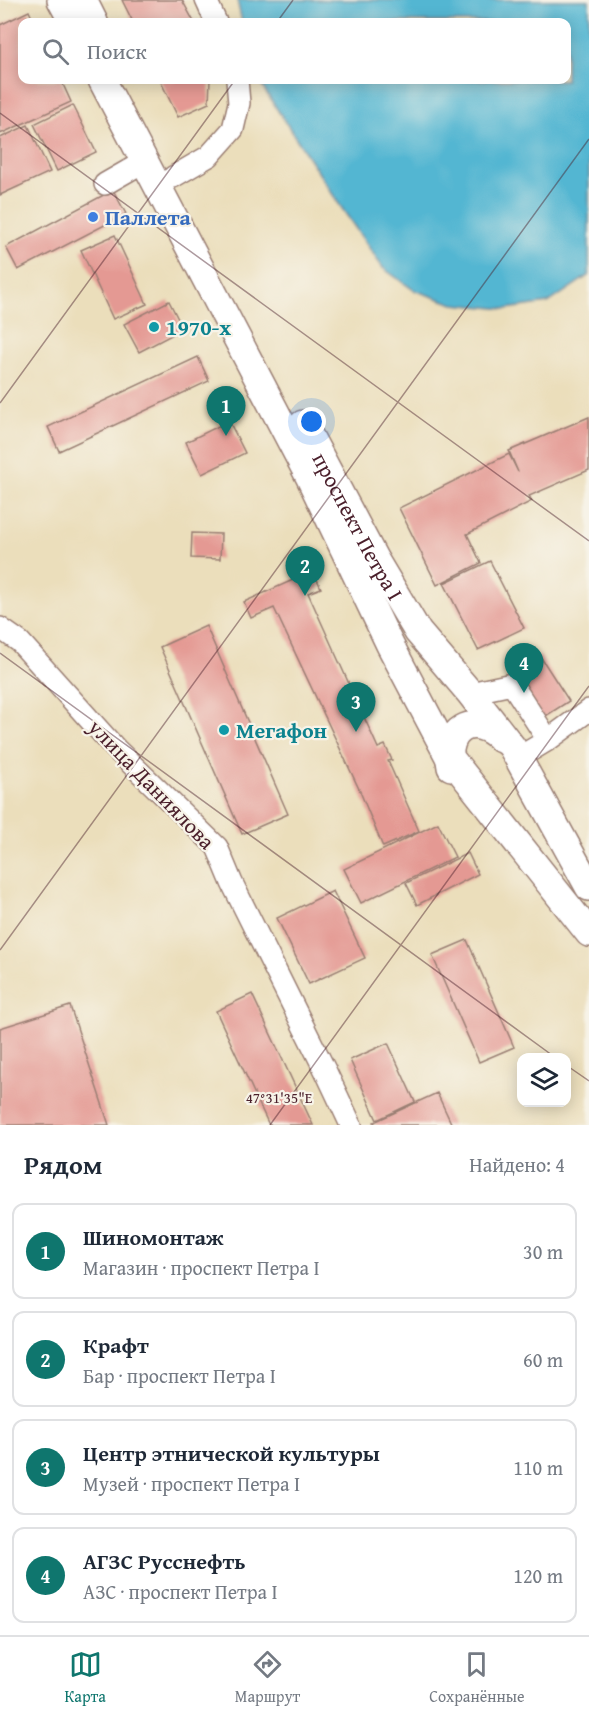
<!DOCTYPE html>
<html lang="ru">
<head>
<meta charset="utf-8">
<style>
	:root { --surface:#fff; --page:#f2f2f3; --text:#1f2937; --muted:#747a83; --line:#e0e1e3; --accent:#0f766e }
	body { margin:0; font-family:"Gentium Book Plus",serif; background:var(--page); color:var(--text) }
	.controls { position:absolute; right:18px; bottom:18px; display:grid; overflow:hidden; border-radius:12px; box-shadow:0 3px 15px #0003 }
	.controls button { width:54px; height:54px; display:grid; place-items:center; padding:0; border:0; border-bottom:2px solid var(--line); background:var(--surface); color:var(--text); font:30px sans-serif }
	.you { position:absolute; left:312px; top:422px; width:21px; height:21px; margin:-15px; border:4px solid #fff; border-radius:50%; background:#1a73e8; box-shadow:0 0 0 9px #1a73e833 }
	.badge { display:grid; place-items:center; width:39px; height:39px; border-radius:50%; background:var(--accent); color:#fff; font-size:20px; font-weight:700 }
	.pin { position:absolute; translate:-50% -50px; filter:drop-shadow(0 2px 3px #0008) }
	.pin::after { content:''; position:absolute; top:32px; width:21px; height:18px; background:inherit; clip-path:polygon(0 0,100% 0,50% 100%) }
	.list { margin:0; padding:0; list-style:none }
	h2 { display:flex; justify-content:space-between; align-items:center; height:78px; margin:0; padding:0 24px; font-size:26px }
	h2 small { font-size:20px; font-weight:400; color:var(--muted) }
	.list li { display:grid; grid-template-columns:39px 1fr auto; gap:18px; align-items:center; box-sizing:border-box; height:96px; margin:0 12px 12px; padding:0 12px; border:2px solid var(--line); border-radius:12px }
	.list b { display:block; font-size:22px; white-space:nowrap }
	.list p { margin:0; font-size:20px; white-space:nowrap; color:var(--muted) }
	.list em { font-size:20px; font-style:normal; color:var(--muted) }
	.icon { flex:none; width:33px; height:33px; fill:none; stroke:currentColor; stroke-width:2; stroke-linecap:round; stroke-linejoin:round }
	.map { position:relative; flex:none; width:589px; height:1125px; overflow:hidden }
	.search { position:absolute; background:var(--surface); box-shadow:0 3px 15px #0003; left:18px; right:18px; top:18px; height:66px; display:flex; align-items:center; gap:15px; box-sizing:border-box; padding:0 21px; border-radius:12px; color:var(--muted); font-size:22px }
	.sheet { height:510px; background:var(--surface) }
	nav { display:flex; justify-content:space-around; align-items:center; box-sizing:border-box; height:84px; border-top:2px solid var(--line); background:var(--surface); font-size:16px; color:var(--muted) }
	nav a { display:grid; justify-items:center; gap:3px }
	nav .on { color:var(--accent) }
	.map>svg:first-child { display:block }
</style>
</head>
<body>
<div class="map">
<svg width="589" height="1125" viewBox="0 0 589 1125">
	<rect width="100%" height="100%" fill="#f7f3e8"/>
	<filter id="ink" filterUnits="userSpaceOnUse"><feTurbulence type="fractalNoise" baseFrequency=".0167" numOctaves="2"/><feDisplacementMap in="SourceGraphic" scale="12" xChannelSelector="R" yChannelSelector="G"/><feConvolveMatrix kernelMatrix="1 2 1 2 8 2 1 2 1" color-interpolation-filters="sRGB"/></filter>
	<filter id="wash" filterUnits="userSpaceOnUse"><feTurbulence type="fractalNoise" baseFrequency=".008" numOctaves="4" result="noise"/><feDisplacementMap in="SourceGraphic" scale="24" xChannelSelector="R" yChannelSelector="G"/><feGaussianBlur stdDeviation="1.35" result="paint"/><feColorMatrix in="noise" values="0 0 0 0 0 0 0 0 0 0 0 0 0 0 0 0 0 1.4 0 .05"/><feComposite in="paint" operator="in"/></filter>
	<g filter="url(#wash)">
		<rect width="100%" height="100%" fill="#ebdebb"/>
		<path fill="#53b6d2" stroke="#4e6a7e" stroke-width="1.5" d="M237,0H589V275L548,303L506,309L454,304L414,290L383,268L341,207L258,80H566V22H242Z"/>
		<g id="blocks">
			<path fill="#e49993" d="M122,0H182L194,22H133Z
				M29,11L34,22H22V80H61L71,102L0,134V25Z
				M160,80H210L209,103L178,117Z
				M73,105L96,152L57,171L34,124Z
				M28,125L50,172L0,195V138Z
				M113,190L126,214L18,270L6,247Z
				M115,235L147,304L113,319L81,250Z
				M169,301L183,329L139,352L124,324Z
				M198,357L209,381L59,451L48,427Z
				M589,417V470L529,496L532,501L467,534L481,563L437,585L399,508L509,454L518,472L509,451Z
				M229,421L245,453L202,474L186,442Z
				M192,533L221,534L220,559L191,558Z
				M490,561L524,628L478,650L444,583Z
				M313,571L321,588L308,593L378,748L385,745L392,760L388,761L419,831L383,847L359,789L274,608L251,618L244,602Z
				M206,626L288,814L242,834L160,647Z
				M540,656L569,701L541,719L513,674Z
				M438,823L455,857L361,903L344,869Z
				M468,853L478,874L417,905L406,883Z
				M333,891L365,958L309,984L277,918Z
				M467,940L514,1047L479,1062L432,955Z
				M252,994L313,1125H269L216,1011Z
				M70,1006L109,1125H0V1028Z
				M388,1043L415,1102L377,1120L350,1060Z
				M437,1093L452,1125H376L374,1122Z"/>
		</g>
	</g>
	<g filter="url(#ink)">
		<use href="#blocks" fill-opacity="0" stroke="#9a7e73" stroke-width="1.5"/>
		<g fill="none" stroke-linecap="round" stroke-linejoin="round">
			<defs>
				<path id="minor" d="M206,0L216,22
					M173,177L209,156L233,129L239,103L237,80
					M105,184L145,161
					M0,628L20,642L116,749L217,847L232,883L326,1072L351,1125
					M470,693L512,684L548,740
					M518,758L548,740L589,710"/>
				<g id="major">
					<path d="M61,0L73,22"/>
					<path d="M83,0L94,22"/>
					<path d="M102,80L309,476L390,645L448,755L589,933"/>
					<path id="s1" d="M303,424L375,560L418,632L470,693L512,747L589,887"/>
					<path d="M451,767C443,730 473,711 501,739"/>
				</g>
			</defs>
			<use href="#minor" stroke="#9a7e73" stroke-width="24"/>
			<use href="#major" stroke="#9a7e73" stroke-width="30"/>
			<use href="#minor" stroke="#fff" stroke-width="21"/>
			<use href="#major" stroke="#fff" stroke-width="27"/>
		</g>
	</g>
	<path fill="none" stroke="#4a1f2b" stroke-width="1.5" stroke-opacity="0.45" d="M277,22L293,0M0,113L589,541M0,403L235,80M0,653L556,1058M0,950L589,139M566,1065L589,1081M270,1125L589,686"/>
	<circle fill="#3f7fe0" stroke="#f7f3e8" stroke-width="2" cx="93" cy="217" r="6"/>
	<g fill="#0f9aa8" stroke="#f7f3e8" stroke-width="2">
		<circle cx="154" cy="327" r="6"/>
		<circle cx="224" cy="730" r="6"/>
	</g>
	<g text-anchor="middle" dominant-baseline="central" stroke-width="4.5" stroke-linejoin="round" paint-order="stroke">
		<g font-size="22" font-weight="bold" fill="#366cbe" stroke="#f7f3e8" text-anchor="start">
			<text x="105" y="217">Паллета</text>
		</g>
		<g font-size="22" font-weight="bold" fill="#0d838f" stroke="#f7f3e8" text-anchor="start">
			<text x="166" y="327">1970-х</text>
			<text x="236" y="730">Мегафон</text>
		</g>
		<g font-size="22" fill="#4a1f2b" stroke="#f7f3e8">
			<text stroke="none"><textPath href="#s1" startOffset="116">проспект Петра I</textPath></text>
			<text transform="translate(152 784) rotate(46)">улица Даниялова</text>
		</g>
	</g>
	<g font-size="15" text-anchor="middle" fill="#4a1f2b" stroke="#f7f3e8" stroke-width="4.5" stroke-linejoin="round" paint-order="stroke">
		<text x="279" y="1103">47°31'35"E</text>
	</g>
</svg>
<div class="controls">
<button><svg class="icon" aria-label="layers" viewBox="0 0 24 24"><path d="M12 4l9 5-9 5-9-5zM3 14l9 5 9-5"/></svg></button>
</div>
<div class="you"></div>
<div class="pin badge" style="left:226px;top:436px">1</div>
<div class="pin badge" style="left:305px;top:596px">2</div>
<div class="pin badge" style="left:356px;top:732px">3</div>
<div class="pin badge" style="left:524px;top:693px">4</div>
<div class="search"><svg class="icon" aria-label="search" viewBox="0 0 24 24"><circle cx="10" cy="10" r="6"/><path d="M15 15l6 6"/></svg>Поиск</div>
</div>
<section class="sheet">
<h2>Рядом<small>Найдено: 4</small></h2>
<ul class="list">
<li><span class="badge">1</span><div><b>Шиномонтаж</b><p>Магазин · проспект Петра I</p></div><em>30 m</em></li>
<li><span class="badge">2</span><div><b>Крафт</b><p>Бар · проспект Петра I</p></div><em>60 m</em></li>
<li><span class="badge">3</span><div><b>Центр этнической культуры</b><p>Музей · проспект Петра I</p></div><em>110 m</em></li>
<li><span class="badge">4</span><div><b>АГЗС Русснефть</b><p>АЗС · проспект Петра I</p></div><em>120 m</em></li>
</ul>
</section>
<nav>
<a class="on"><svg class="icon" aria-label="map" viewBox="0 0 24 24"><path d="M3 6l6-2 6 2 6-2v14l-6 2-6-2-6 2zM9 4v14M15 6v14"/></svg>Карта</a>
<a><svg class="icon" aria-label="directions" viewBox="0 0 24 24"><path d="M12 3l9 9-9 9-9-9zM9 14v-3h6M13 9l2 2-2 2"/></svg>Маршрут</a>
<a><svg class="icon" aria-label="saved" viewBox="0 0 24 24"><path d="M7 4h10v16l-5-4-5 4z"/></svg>Сохранённые</a>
</nav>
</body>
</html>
